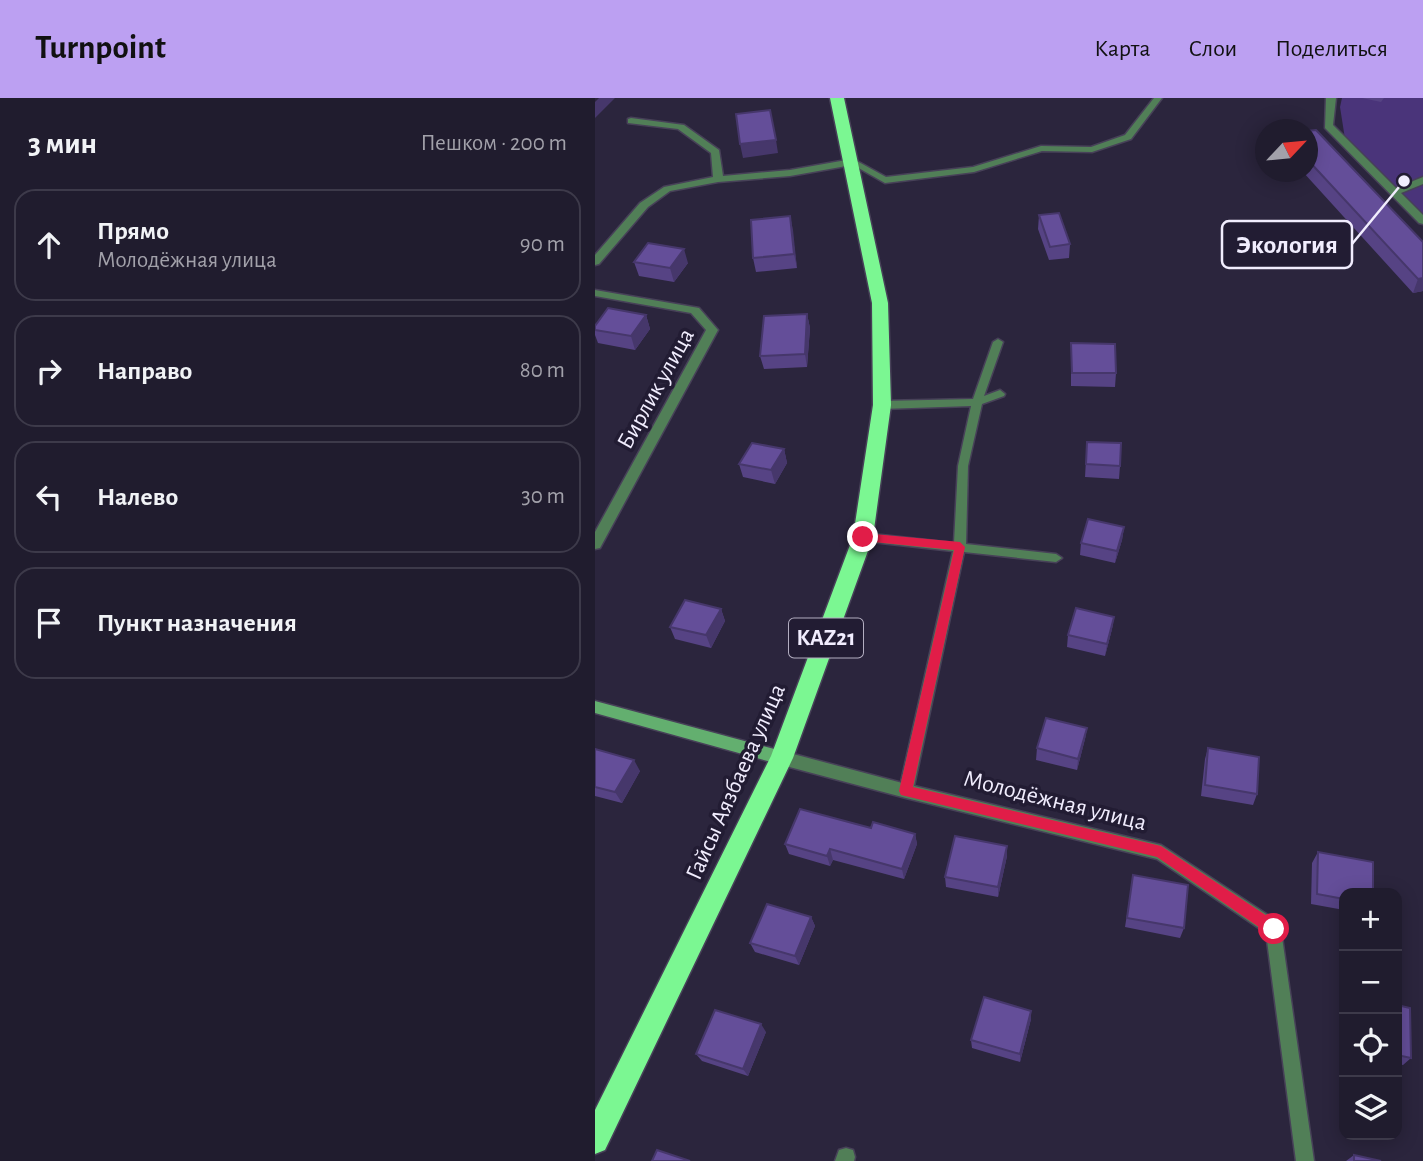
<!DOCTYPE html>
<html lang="ru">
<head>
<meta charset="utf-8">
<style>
	:root { --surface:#201c2e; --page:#2d293a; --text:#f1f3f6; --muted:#a2a1aa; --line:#3d3a4a; --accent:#bca0f2 }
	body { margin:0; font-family:"Alegreya Sans",sans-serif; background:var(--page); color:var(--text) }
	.controls { position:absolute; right:21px; bottom:21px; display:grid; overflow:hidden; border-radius:14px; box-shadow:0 4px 18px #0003 }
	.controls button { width:63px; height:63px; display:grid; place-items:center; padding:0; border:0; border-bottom:2px solid var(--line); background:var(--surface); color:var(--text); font:35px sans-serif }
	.compass { position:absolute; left:660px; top:21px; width:63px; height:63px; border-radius:50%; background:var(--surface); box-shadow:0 4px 18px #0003; rotate:64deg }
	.stop { position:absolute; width:21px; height:21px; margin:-16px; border:5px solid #e11d48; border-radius:50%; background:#fff }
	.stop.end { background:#e11d48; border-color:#fff; box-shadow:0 2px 7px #0008 }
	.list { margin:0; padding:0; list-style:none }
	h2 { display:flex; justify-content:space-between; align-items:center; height:91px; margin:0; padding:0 28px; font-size:30px }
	h2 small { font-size:23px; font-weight:400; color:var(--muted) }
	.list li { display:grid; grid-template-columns:46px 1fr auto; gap:21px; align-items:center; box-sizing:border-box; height:112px; margin:0 14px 14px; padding:0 14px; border:2px solid var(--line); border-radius:21px }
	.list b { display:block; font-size:26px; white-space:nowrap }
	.list p { margin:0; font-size:23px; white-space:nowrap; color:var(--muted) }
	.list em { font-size:23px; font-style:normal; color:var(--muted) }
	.icon { flex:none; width:38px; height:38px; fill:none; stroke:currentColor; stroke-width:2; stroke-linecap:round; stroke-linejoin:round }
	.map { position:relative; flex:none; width:828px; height:1063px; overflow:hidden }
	header { display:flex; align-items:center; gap:42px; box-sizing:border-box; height:98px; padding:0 35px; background:var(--accent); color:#111 }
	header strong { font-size:33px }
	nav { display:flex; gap:38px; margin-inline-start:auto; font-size:24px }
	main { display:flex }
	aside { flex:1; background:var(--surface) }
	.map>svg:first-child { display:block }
</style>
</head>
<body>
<header>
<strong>Turnpoint</strong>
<nav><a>Карта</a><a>Слои</a><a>Поделиться</a></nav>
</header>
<main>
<aside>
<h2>3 мин<small>Пешком · 200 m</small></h2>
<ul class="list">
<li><svg class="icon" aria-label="ahead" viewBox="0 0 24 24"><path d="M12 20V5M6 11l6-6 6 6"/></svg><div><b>Прямо</b><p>Молодёжная улица</p></div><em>90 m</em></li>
<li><svg class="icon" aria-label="right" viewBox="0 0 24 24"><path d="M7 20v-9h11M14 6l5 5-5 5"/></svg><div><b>Направо</b></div><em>80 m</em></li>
<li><svg class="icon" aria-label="left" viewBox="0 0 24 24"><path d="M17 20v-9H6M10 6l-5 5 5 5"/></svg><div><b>Налево</b></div><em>30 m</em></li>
<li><svg class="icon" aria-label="arrive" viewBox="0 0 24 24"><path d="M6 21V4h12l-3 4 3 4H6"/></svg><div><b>Пункт назначения</b></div></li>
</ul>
</aside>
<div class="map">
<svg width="828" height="1063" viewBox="0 0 828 1063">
	<rect width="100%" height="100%" fill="#2b253d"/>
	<path fill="#4a347a" d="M747,0H828V126L750,41L745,9Z"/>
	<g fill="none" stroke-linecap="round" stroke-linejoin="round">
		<defs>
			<path id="lane" d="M559,0H567L536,41L497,54L447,53L379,74L290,85L253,64L260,62L291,79L378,69L446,48L496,49L530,37Z
				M403,241L408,244L389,298L405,292L410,296L409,298L387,306L373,368L371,446L461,456L467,460L461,464L369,454L318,693L316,697L311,699L306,697L304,693L358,453L268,443L262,439L268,435L359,445L363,368L376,308L287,311L282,307L287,303L378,301L398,244Z"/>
			<path id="street" d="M731,0H741L738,27L801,90L828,79V86L806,95L828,117V126L824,125L730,30Z
				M36,20L89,27L124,52L128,78L195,72L257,61L262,64L257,67L195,78L123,84L75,93L53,109L4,166L0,167V157L45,105L69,89L118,79L116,55L83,31L33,25V21Z
				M0,192L104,210L123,232L5,450L0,451V434L111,232L96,215L0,198Z
				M187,653L311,686L566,747L685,825L719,1063H701L671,835L562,761L311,700L187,667L182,665L179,660L182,655Z
				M251,1050L258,1052L260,1059L259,1063H240L244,1052Z"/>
			<path id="secondary" d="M0,603L187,653L192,655L195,660L192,665L187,667L0,615Z"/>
			<path id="highway" d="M235,0H249L293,205L296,307L278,439L198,660L10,1052L0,1056V1012L176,658L258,439L278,307L277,205Z"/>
		</defs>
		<use href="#lane" stroke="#474158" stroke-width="3"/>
		<use href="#street" stroke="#474158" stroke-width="3"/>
		<use href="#secondary" stroke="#474158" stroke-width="3"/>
		<use href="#highway" stroke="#474158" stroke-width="3"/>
		<use href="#lane" fill="#517f57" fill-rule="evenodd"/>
		<use href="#street" fill="#517f57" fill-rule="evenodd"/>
		<use href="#secondary" fill="#63af6f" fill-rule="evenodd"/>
		<use href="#highway" fill="#7bf792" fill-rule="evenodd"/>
	</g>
	<path fill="#564384" d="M767,0H789L786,4Z
		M712,33L828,144V193L818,195L708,74H712Z
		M444,117L475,146L474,160L454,162L443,131Z
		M195,118L202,170L161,174L158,160Z
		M39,164L93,165L79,184L44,178Z
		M212,216L215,230L212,269L169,271L165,258Z
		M51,217L55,231L40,252L3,245L0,237V228Z
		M476,245L521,275L520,289L476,288Z
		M492,344L525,368L524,381L490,379Z
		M189,351L192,365L180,386L148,379L144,366Z
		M529,429L527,442L520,465L485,457L486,445Z
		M126,511L130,523L116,550L80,541L75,529Z
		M519,519L517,531L510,558L472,549L473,537Z
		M492,630L490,641L482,672L441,662L442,650Z
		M613,650L662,696L658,707L606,698L610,661Z
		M0,651L45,673L27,705L0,698Z
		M276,730L320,736L322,746L309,781L238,762L235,768L194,756L190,746Z
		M412,748V758L403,799L351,789L350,779Z
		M723,754L749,795V812L716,806L717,765Z
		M538,777L589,830L585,840L530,829Z
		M216,819L220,828L204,867L160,854L155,845Z
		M749,905V956L748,955V907Z
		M802,907L816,960L808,967L802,966Z
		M436,921L425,964L377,950L376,942Z
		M171,934L153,978L107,963L101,956Z
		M759,1057L786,1063H751Z"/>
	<path fill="#46376b" d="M4,0H20L0,20V4Z
		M181,42L183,55L148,60L145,46Z
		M195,118L198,132L202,170L199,156Z
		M89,151L93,165L79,184L75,170Z
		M828,180V193L818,195L823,181Z
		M212,216L215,230L212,269L210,256Z
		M51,217L55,231L40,252L36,238Z
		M189,351L192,365L180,386L176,372Z
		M529,429L527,442L520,465L522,453Z
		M126,511L130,523L116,550L111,537Z
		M519,519L517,531L510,558L512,546Z
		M492,630L490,641L482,672L483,661Z
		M39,662L45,673L27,705L20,694Z
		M320,736L322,746L309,781L307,771Z
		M412,748V758L403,799V789Z
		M235,751L238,762L235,768L232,758Z
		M216,819L220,828L204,867L200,858Z
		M436,913V921L425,964V956Z
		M166,926L171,934L153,978L148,971Z"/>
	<path fill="#644e99" stroke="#46376b" stroke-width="2" d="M175,12L181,42L145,46L141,16Z
		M721,32L828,144V180L823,181L712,61V33Z
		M464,115L475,146L455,149L444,117Z
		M195,118L199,156L158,160L156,122Z
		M53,145L89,151L75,170L39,164Z
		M13,210L51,217L36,238L0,232V228Z
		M212,216L210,256L165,258L169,218Z
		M476,245L520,246L521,275H477Z
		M492,344L526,345L525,368L491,366Z
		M157,345L189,351L176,372L144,366Z
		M493,421L529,429L522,453L486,445Z
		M90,502L126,511L111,537L75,529Z
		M481,510L519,519L512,546L473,537Z
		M451,620L492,630L483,661L442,650Z
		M613,650L664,659L662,696L610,687Z
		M0,651L39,662L20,694L0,689Z
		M205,711L276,730L278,724L320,736L307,771L235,751L232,758L190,746Z
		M360,738L412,748L403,789L350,779Z
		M723,754L778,764V795H749V801L722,796Z
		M538,777L593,787L589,830L532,820Z
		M172,806L216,819L200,858L155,845Z
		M389,899L436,913L425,956L376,942Z
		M802,907L815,910L816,960L802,957Z
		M120,912L166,926L148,971L101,956Z
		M62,1052L95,1063H57Z
		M759,1057L786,1063H759Z"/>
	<path fill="#e11d48" d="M268,435L365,444L370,449L318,689L566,748L684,826V836H674L562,759L306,697L304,693L359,452L268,443L263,439Z"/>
	<g text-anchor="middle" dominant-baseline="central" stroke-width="7" stroke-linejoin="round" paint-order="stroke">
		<rect fill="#221c33" stroke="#b3aec1" stroke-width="2" x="194" y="520.5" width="74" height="39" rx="5"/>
		<g font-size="23" font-weight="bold" fill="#f1edfe">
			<text x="231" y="540">KAZ21</text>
		</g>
		<g font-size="24" fill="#f1edfe" stroke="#221c33">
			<text transform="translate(61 291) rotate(-61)">Бирлик улица</text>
			<text transform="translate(141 684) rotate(-66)">Гайсы Аязбаева улица</text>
			<text transform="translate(460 703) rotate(14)">Молодёжная улица</text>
		</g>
	</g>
	<path fill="none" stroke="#f1edfe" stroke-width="2.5" d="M809 83L757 146"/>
	<circle fill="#f1edfe" stroke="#221c33" stroke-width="2.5" cx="809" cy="83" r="7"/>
	<rect fill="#221c33" stroke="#f1edfe" stroke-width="2.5" x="627" y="123" width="130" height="47" rx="7"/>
	<g font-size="26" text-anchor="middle" font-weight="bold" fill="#f1edfe">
		<text x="692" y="155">Экология</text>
	</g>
</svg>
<div class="controls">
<button>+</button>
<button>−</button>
<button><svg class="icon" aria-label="locate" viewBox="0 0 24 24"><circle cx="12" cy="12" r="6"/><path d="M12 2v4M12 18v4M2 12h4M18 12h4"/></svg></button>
<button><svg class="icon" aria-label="layers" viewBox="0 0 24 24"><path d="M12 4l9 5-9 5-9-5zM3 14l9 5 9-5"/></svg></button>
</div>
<svg class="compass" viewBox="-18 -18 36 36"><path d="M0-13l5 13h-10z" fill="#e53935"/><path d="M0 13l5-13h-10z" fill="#a2a1aa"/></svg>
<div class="stop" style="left:679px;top:831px"></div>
<div class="stop end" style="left:268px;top:439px"></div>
</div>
</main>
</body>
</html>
